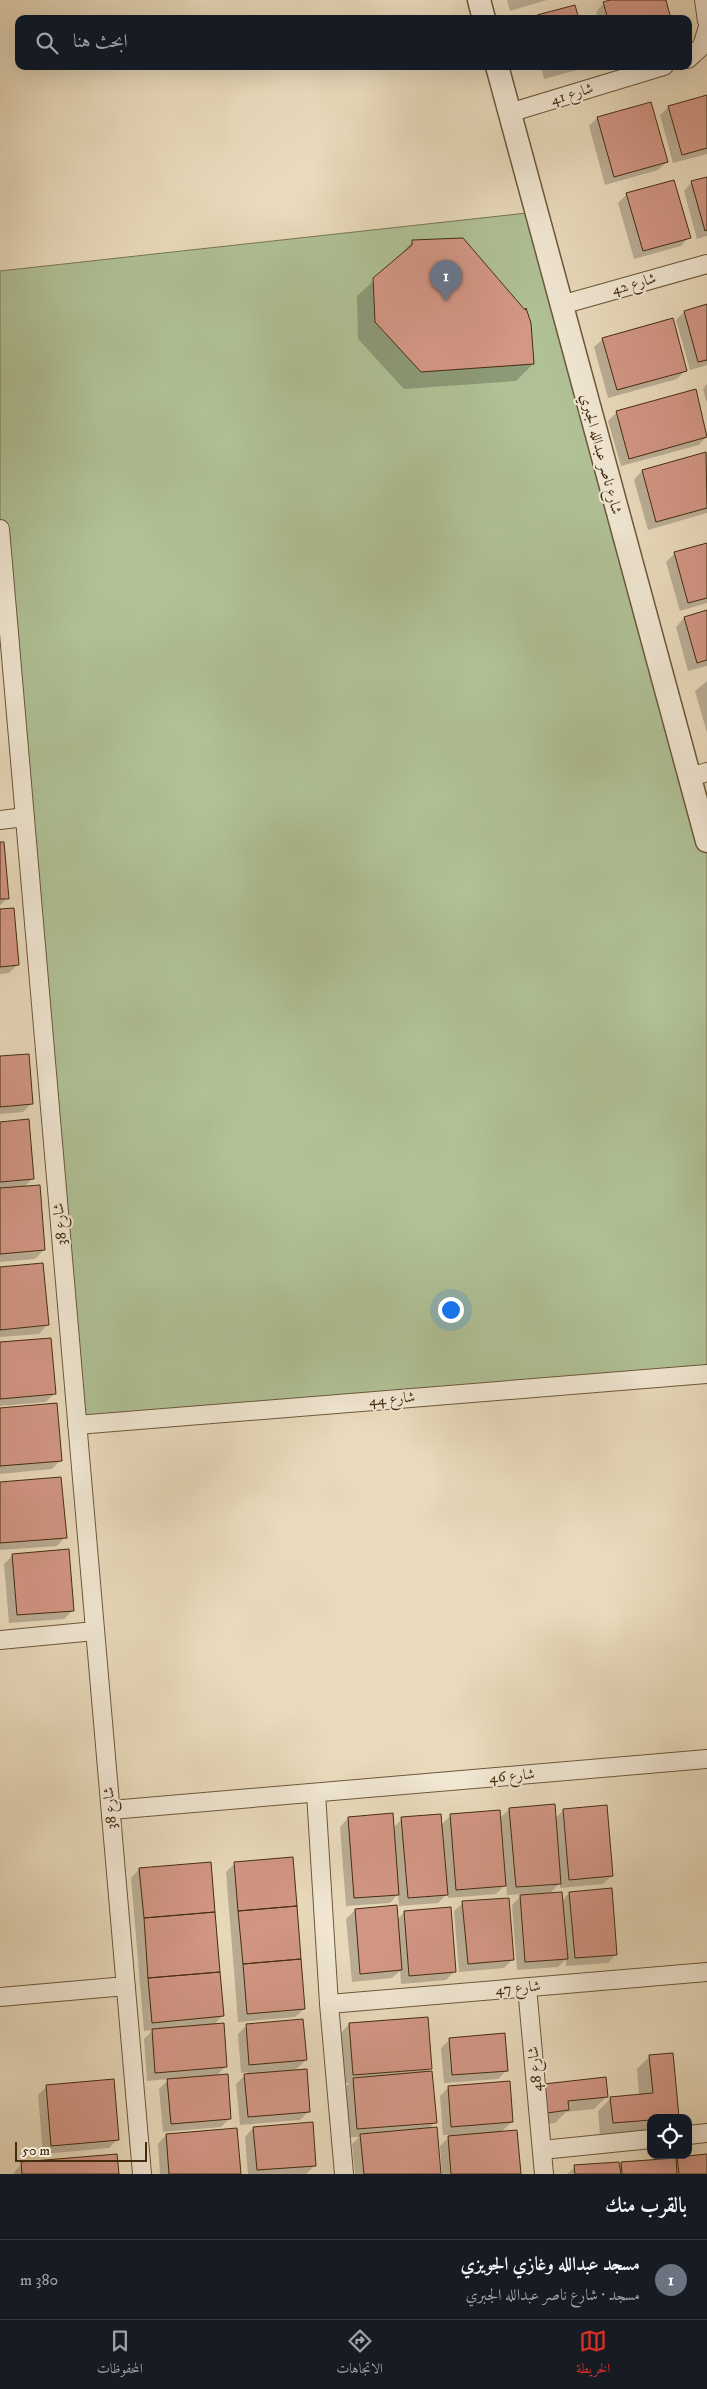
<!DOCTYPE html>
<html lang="ar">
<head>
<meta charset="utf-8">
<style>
	:root { --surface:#171b24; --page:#20242c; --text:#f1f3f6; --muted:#9ea1a6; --line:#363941; --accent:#d93025 }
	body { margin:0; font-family:"IM FELL DW Pica",Amiri,serif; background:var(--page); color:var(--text); direction:rtl }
	.controls { position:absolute; right:15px; bottom:15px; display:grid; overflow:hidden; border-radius:10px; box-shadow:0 5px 20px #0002 }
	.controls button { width:45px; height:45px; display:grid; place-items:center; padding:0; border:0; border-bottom:1px solid var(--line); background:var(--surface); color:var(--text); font:25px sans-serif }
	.scale { position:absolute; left:15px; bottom:12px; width:132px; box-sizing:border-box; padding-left:5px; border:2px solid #442d0f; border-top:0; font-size:14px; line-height:18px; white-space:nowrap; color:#442d0f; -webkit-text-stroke:4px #f1e7d3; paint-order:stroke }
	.you { position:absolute; left:450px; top:1309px; width:18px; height:18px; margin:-12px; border:4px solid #fff; border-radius:50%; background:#1a73e8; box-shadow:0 0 0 8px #1a73e833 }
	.badge { display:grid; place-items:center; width:32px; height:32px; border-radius:50%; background:var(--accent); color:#fff; font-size:16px; font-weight:700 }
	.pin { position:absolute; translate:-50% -41px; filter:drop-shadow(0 1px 2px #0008) }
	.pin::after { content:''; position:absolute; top:26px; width:18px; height:15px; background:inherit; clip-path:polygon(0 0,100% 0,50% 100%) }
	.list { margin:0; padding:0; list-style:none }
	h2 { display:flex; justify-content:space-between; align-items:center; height:65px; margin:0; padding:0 20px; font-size:21px }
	h2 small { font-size:16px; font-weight:400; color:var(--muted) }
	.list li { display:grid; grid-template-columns:32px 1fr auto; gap:15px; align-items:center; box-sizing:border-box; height:80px; padding:0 20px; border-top:1px solid var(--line) }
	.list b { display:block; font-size:19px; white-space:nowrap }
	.list p { margin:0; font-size:16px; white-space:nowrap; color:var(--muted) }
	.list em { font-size:16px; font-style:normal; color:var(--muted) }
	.icon { flex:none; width:28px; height:28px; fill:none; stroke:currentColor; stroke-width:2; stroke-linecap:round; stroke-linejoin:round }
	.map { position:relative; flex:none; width:707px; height:2174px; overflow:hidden; direction:ltr }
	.search { position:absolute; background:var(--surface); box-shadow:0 5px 20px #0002; left:15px; right:15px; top:15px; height:55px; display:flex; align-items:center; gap:12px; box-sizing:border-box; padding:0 18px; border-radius:10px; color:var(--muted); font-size:19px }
	.sheet { height:145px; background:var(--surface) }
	nav { display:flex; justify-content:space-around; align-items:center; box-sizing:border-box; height:70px; border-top:1px solid var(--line); background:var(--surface); font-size:14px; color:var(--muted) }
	nav a { display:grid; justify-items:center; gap:2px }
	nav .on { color:var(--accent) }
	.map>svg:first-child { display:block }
</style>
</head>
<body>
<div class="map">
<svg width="707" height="2174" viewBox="0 0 707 2174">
	<rect width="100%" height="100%" fill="#e9dabc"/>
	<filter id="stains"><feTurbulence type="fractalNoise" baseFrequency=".004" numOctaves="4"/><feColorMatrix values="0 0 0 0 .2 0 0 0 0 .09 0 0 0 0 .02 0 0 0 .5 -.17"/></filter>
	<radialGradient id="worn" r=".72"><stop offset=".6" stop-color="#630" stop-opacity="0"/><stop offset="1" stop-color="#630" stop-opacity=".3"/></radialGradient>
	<path fill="#b0c196" stroke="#7a7752" d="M527,213L707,844V1374L77,1425L0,530V271Z"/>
	<path fill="#0003" d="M507,0H547L510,11Z
		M615,0H665L670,19H598L596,12L604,3Z
		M541,66H584L581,69L544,79Z
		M707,96V154L673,163L660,115L669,107Z
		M597,118L667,162L658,170L605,185L589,126Z
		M707,178V236L697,239L684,191L692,182Z
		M627,194L689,237L681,246L634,259L618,203Z
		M412,242L533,364L516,381L404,389L358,339L357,296L395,261Z
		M707,305V365L690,370L676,320L684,312Z
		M603,339L686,370L677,379L608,398L594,347Z
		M707,384V403L703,389Z
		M695,391L707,436L699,445L621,466L608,421L617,412Z
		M705,454H707V513L648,530L634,480L642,471Z
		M707,544V603L680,611L666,562L675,553Z
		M707,612V666L688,671L676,627L684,618Z
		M707,681V733L695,691Z
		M0,843L7,898L0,906Z
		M0,910L18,964L9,973L0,974Z
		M0,1057L32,1103L23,1112L0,1114Z
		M0,1123L33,1178L24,1187L44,1250L35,1259L0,1262Z
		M0,1268L47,1325L39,1334L0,1337Z
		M0,1344L54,1394L46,1402L0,1406Z
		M0,1409L60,1461L52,1469L0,1474Z
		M0,1484L65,1537L57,1546L0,1550Z
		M13,1555L73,1610L64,1619L9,1623L4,1564Z
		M509,1809L555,1819L563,1810L612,1876L603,1884L560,1888V1883L549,1894L562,1901L569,1893L616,1954L608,1963L566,1966V1959L558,1967L517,1970L512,1905L523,1894L507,1895L506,1884L496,1894L448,1898V1893L438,1903L399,1906L398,1894L390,1903L346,1906L340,1827L348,1818L393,1828L402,1819L441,1825L451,1815L499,1819Z
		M235,1863L304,2009L295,2017L238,2022L226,1872Z
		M139,1869L222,2016L213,2026L226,2066L216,2076L230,2118L221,2127L163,2132L159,2089L169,2079L147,2081L144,2039L153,2030L144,2031L131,1878Z
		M463,1903L513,1959L504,1968L459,1972L454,1911Z
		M355,1910L397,1920L404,1912L455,1971L446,1980L401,1984L400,1971L392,1978L352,1982L346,1919Z
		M349,2024L431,2068L426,2073L435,2122L429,2129L439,2174H355L352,2144L359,2137H349L345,2087L350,2083H345L341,2033Z
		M247,2025L306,2060L294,2071L309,2111L300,2120L240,2125L236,2084L248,2072L241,2073L238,2034Z
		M450,2039L507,2070L498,2079L444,2083L441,2048Z
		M650,2056L678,2117L651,2118V2131L600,2136L598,2111L611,2098L639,2095L637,2069Z
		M47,2086L117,2140L109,2148L43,2154L38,2095Z
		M448,2088L512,2122L500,2133L519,2174H442L440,2146L451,2135H443L440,2096Z
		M607,2096L594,2109L566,2112L555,2123L534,2125L531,2098Z
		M253,2128L315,2165L306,2174H248L245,2137Z
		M166,2135L239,2174H160L158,2144Z
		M707,2156V2174H567L575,2167L619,2166L622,2163L675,2161L678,2158Z
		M22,2163L117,2174H13Z"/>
	<path fill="#d39786" stroke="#442d0f" d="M610,0H666L671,19H608L603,2Z
		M575,5L579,19H538L537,15Z
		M707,95V148L682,155L668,106Z
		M651,102L668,162L614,177L597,117Z
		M707,177V230L705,231L691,181Z
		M674,180L691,238L643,251L626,193Z
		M463,238L525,310L526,308L531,323L534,364L421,372L375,322L373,278L412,245V240Z
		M707,304V360L698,362L684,311Z
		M673,318L687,371L617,390L602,338Z
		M696,389L707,437L629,459L616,411Z
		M706,452L707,508L656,522L642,470Z
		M707,543V598L688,603L674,552Z
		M707,610V660L697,663L684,617Z
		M0,842H4L9,899H0Z
		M14,908L19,965L0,967V909Z
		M29,1054L33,1104L0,1107V1056Z
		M29,1119L34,1179L0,1182V1122Z
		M40,1185L45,1250L0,1254V1188Z
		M43,1263L49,1325L0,1330V1267Z
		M51,1338L56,1394L0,1399V1342Z
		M57,1403L62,1461L0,1466V1408Z
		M61,1477L67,1538L0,1543V1482Z
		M69,1549L74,1611L17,1615L12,1554Z
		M555,1804L561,1884L516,1887L509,1808Z
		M607,1805L613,1876L569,1880L563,1809Z
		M500,1810L506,1886L456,1890L450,1814Z
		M393,1813L399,1895L354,1898L348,1817Z
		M441,1814L448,1895L408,1898L401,1817Z
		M293,1857L297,1906L238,1911L234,1862Z
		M211,1862L215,1912L144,1918L139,1868Z
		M612,1888L617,1955L575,1958L569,1892Z
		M562,1892L568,1959L525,1962L520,1895Z
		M509,1898L514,1960L468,1964L462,1901Z
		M397,1905L402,1970L360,1974L355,1909Z
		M297,1906L301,1959L243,1964L238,1911Z
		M451,1907L456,1972L409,1976L404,1911Z
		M215,1912L220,1972L148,1978L144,1918Z
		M301,1959L305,2009L247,2014L243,1964Z
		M220,1972L224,2016L152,2023L148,1978Z
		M428,2017L432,2069L353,2075L349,2023Z
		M303,2019L307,2060L249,2065L246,2024Z
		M224,2023L227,2067L155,2073L152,2029Z
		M505,2033L508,2071L452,2075L449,2038Z
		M673,2053L679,2117L651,2118V2120L613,2123L610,2097L653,2093L649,2055Z
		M307,2069L310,2112L248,2117L244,2074Z
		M432,2071L437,2123L357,2129L353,2078Z
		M228,2074L231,2119L171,2124L167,2079Z
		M606,2077L608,2097L568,2101L569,2110L547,2113L544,2084Z
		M114,2079L119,2140L51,2146L46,2085Z
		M510,2081L513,2122L451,2127L448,2086Z
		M313,2122L316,2166L257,2170L253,2127Z
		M437,2127L441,2174H364L360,2134Z
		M237,2128L241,2174H169L166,2134Z
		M517,2130L521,2174H451L448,2136Z
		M117,2154L119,2174H22L21,2162Z
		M707,2154V2174H679L677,2157Z
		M676,2158L677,2174H622L621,2162Z
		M619,2162L621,2174H575L574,2165Z"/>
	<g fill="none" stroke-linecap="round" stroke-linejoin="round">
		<defs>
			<path id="minor" d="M704,0L707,21
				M688,59L702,46L707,30
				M509,113L664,66
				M561,305L707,264
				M0,529L142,2174
				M690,777L707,772
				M0,820L25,817
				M77,1425L707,1374
				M0,1640L95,1631
				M316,1793L329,2004L344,2174
				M111,1810L707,1759
				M527,1987L544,2174
				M0,1997L126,1986
				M329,2004L707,1972
				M688,2135L707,2133
				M542,2150L651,2139"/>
			<path id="tertiary" d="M479,0L484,19
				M497,66L707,841"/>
		</defs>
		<use href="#minor" stroke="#6d583a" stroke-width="20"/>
		<use href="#tertiary" stroke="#6d583a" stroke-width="25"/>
		<use href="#minor" stroke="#f1e7d3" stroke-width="18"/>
		<use href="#tertiary" stroke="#f1e7d3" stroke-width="22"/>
	</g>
	<g text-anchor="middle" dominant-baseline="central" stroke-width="4" stroke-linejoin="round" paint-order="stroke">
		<g font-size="15" fill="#442d0f" stroke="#f1e7d3">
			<text transform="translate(572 94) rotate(-17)">شارع 41</text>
			<text transform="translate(634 284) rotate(-16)">شارع 42</text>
			<text transform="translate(601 454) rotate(75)">شارع ناصر عبدالله الجبري</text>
			<text transform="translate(60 1224) rotate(-95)">شارع 38</text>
			<text transform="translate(392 1399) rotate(-5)">شارع 44</text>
			<text transform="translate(512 1776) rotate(-5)">شارع 46</text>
			<text transform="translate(110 1808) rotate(-95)">شارع 38</text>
			<text transform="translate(518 1988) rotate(-5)">شارع 47</text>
			<text transform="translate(535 2069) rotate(-95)">شارع 48</text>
		</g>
	</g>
	<rect width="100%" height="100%" filter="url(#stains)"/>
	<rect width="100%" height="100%" fill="url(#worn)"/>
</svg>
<div class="controls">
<button><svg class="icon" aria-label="locate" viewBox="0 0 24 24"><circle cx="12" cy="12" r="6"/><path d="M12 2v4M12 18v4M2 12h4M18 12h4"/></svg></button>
</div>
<div class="scale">50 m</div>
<div class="you"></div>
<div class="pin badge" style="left:446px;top:301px;background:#6b7280">1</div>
<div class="search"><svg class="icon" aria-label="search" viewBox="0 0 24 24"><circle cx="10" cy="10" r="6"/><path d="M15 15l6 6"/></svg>ابحث هنا</div>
</div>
<section class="sheet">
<h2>بالقرب منك<small></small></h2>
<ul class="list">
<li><span class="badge" style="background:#6b7280">1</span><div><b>مسجد عبدالله وغازي الجويزي</b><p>مسجد · شارع ناصر عبدالله الجبري</p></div><em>380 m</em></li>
</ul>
</section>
<nav>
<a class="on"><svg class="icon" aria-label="map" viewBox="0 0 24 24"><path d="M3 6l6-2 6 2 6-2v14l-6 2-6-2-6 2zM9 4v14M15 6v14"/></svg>الخريطة</a>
<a><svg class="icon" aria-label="directions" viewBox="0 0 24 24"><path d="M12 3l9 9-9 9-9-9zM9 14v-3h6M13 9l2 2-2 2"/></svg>الاتجاهات</a>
<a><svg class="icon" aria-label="saved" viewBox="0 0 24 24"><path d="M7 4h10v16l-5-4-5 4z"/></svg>المحفوظات</a>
</nav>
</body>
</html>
